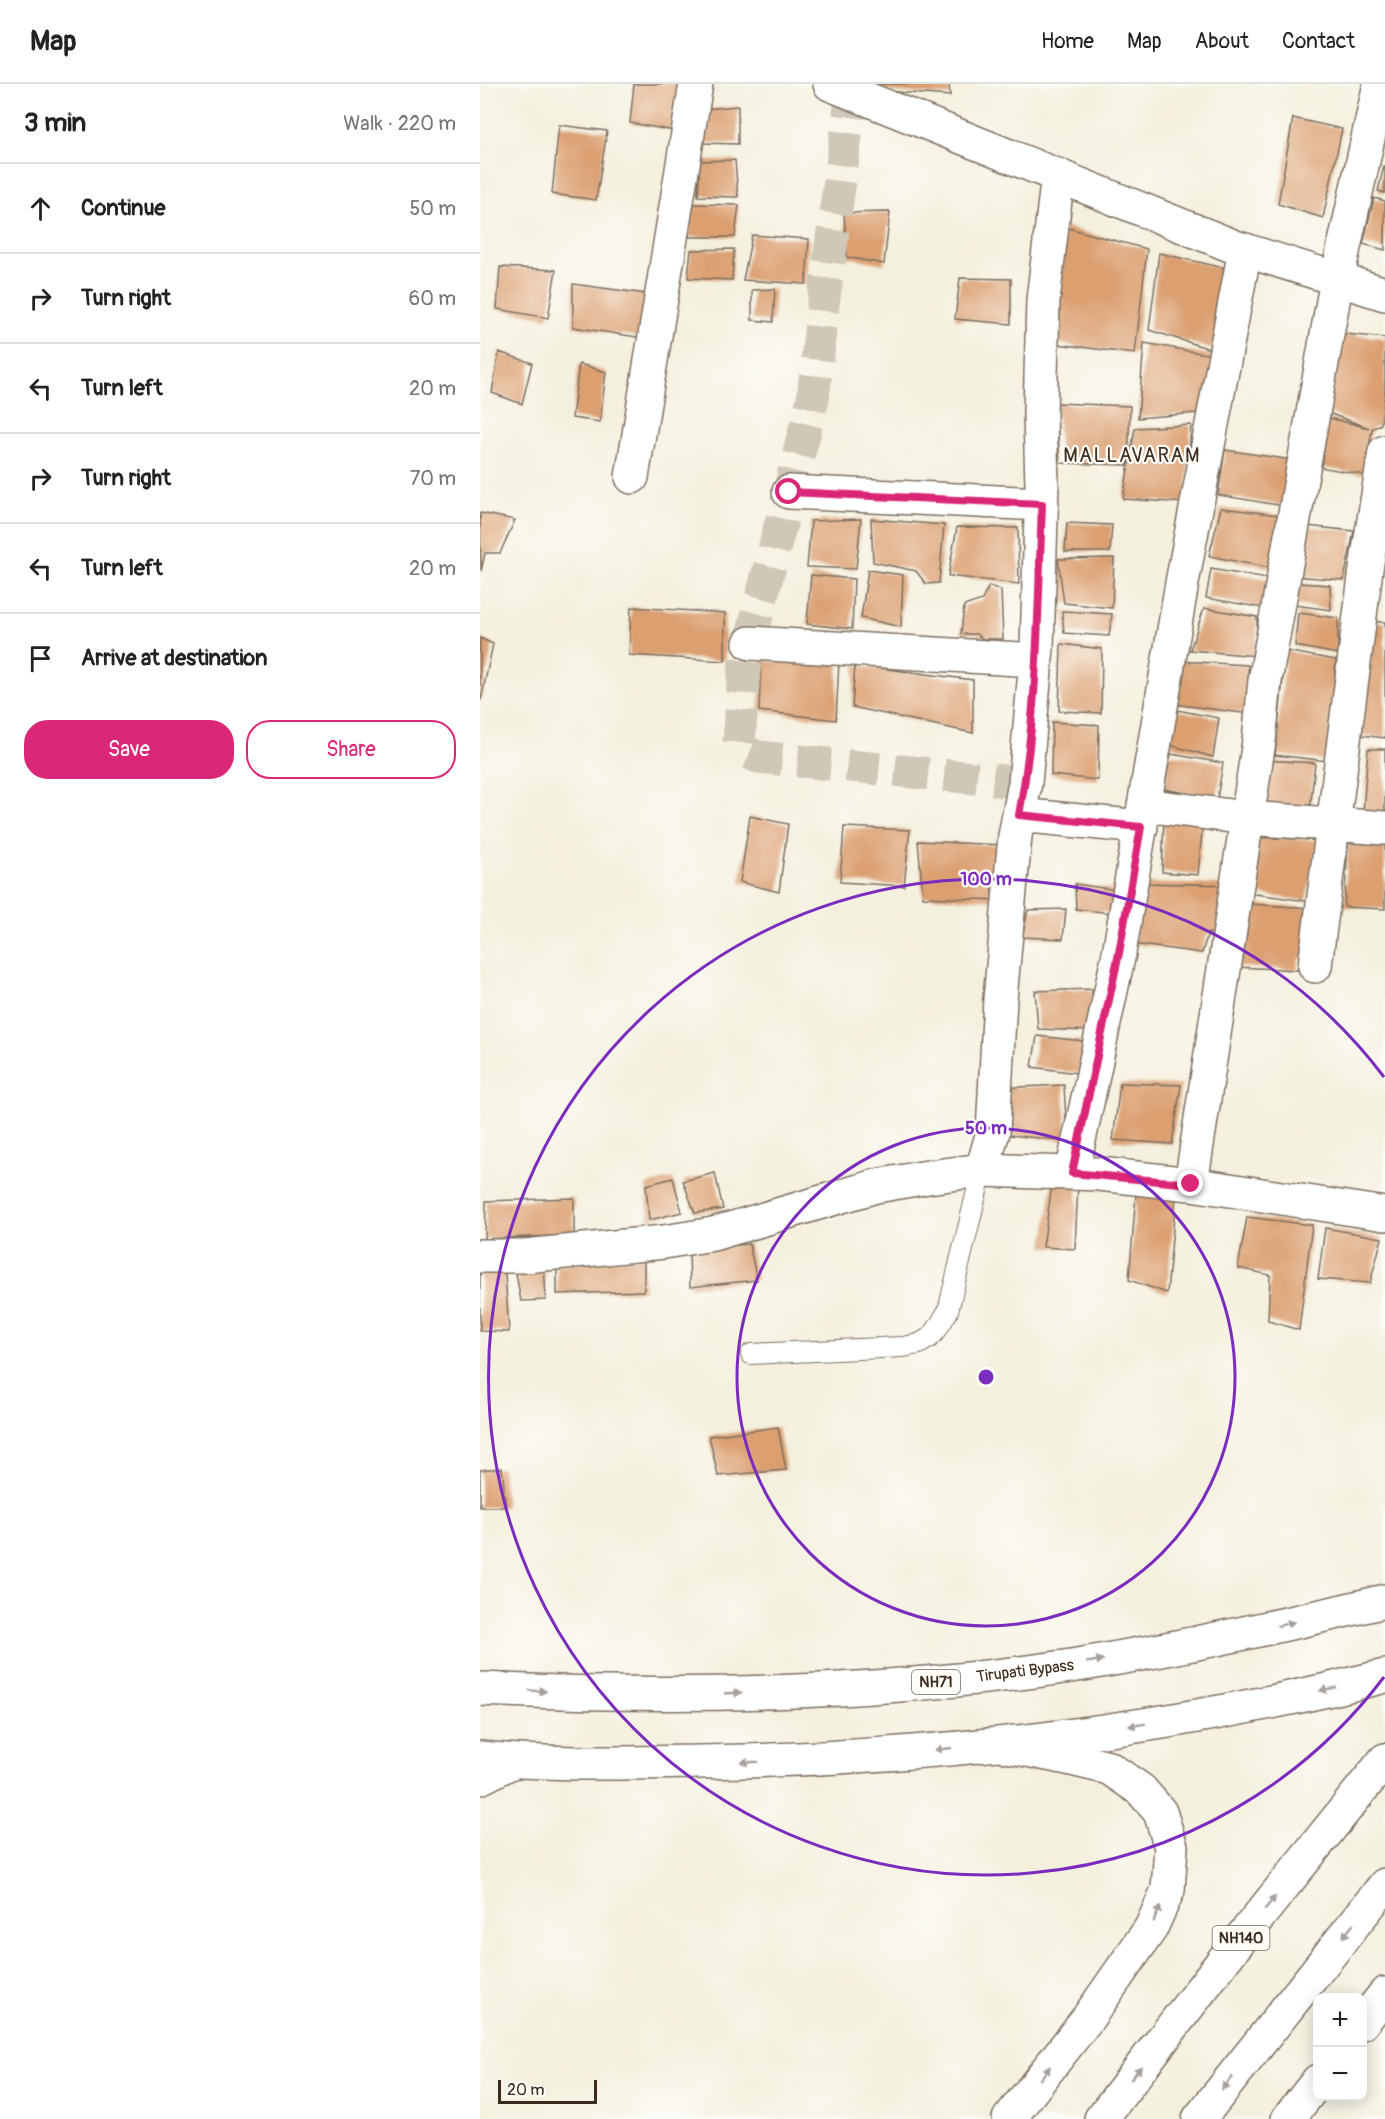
<!DOCTYPE html>
<html lang="en">
<head>
<meta charset="utf-8">
<style>
	:root { --surface:#fff; --page:#f6f6f6; --text:#222; --muted:#767676; --line:#e0e0e0; --accent:#db2777 }
	body { margin:0; font-family:Pangolin,sans-serif; background:var(--page); color:var(--text) }
	.controls { position:absolute; right:18px; bottom:18px; display:grid; overflow:hidden; border-radius:12px; box-shadow:0 3px 15px #0003 }
	.controls button { width:54px; height:54px; display:grid; place-items:center; padding:0; border:0; border-bottom:2px solid var(--line); background:var(--surface); color:var(--text); font:30px sans-serif }
	.scale { position:absolute; left:18px; bottom:15px; width:99px; box-sizing:border-box; padding-left:6px; border:3px solid #3b2a1e; border-top:0; font-size:16px; line-height:21px; white-space:nowrap; color:#3b2a1e; -webkit-text-stroke:4px #fdfcf7; paint-order:stroke }
	.stop { position:absolute; width:18px; height:18px; margin:-14px; border:4px solid #db2777; border-radius:50%; background:#fff }
	.stop.end { background:#db2777; border-color:#fff; box-shadow:0 2px 6px #0008 }
	.list { margin:0; padding:0; list-style:none }
	h2 { display:flex; justify-content:space-between; align-items:center; height:78px; margin:0; padding:0 24px; font-size:26px }
	h2 small { font-size:20px; font-weight:400; color:var(--muted) }
	.list li { display:grid; grid-template-columns:39px 1fr auto; gap:18px; align-items:center; box-sizing:border-box; height:90px; padding:0 24px; border-top:2px solid var(--line) }
	.list b { display:block; font-size:22px; white-space:nowrap }
	.list em { font-size:20px; font-style:normal; color:var(--muted) }
	.actions { display:flex; gap:12px; padding:18px 24px }
	.actions a { flex:1; padding:14px 0; border:2px solid var(--accent); border-radius:24px; text-align:center; font-size:21px; color:var(--accent) }
	.actions .main { background:var(--accent); color:#fff }
	.icon { flex:none; width:33px; height:33px; fill:none; stroke:currentColor; stroke-width:2; stroke-linecap:round; stroke-linejoin:round }
	.map { position:relative; flex:none; width:905px; height:2035px; overflow:hidden }
	header { display:flex; align-items:center; gap:36px; box-sizing:border-box; height:84px; padding:0 30px; background:var(--surface); border-bottom:2px solid var(--line) }
	header strong { font-size:28px }
	nav { display:flex; gap:33px; margin-inline-start:auto; font-size:21px }
	main { display:flex }
	aside { flex:1; background:var(--surface) }
	.map>svg:first-child { display:block }
</style>
</head>
<body>
<header>
<strong>Map</strong>
<nav><a>Home</a><a>Map</a><a>About</a><a>Contact</a></nav>
</header>
<main>
<aside>
<h2>3 min<small>Walk · 220 m</small></h2>
<ul class="list">
<li><svg class="icon" aria-label="ahead" viewBox="0 0 24 24"><path d="M12 20V5M6 11l6-6 6 6"/></svg><div><b>Continue</b></div><em>50 m</em></li>
<li><svg class="icon" aria-label="right" viewBox="0 0 24 24"><path d="M7 20v-9h11M14 6l5 5-5 5"/></svg><div><b>Turn right</b></div><em>60 m</em></li>
<li><svg class="icon" aria-label="left" viewBox="0 0 24 24"><path d="M17 20v-9H6M10 6l-5 5 5 5"/></svg><div><b>Turn left</b></div><em>20 m</em></li>
<li><svg class="icon" aria-label="right" viewBox="0 0 24 24"><path d="M7 20v-9h11M14 6l5 5-5 5"/></svg><div><b>Turn right</b></div><em>70 m</em></li>
<li><svg class="icon" aria-label="left" viewBox="0 0 24 24"><path d="M17 20v-9H6M10 6l-5 5 5 5"/></svg><div><b>Turn left</b></div><em>20 m</em></li>
<li><svg class="icon" aria-label="arrive" viewBox="0 0 24 24"><path d="M6 21V4h12l-3 4 3 4H6"/></svg><div><b>Arrive at destination</b></div></li>
</ul>
<div class="actions"><a class="main">Save</a><a>Share</a></div>
</aside>
<div class="map">
<svg width="905" height="2035" viewBox="0 0 905 2035">
	<rect width="100%" height="100%" fill="#fdfcf7"/>
	<filter id="ink" filterUnits="userSpaceOnUse"><feTurbulence type="fractalNoise" baseFrequency=".0167" numOctaves="2"/><feDisplacementMap in="SourceGraphic" scale="12" xChannelSelector="R" yChannelSelector="G"/><feConvolveMatrix kernelMatrix="1 2 1 2 8 2 1 2 1" color-interpolation-filters="sRGB"/></filter>
	<filter id="wash" filterUnits="userSpaceOnUse"><feTurbulence type="fractalNoise" baseFrequency=".008" numOctaves="4" result="noise"/><feDisplacementMap in="SourceGraphic" scale="24" xChannelSelector="R" yChannelSelector="G"/><feGaussianBlur stdDeviation="1.35" result="paint"/><feColorMatrix in="noise" values="0 0 0 0 0 0 0 0 0 0 0 0 0 0 0 0 0 1.4 0 .05"/><feComposite in="paint" operator="in"/></filter>
	<g filter="url(#wash)">
		<rect width="100%" height="100%" fill="#f4f0de"/>
		<g id="blocks">
			<path fill="#db9f6f" d="M154,0H199L201,48L150,39Z
				M390,0H469L470,12L390,6Z
				M258,22V60L220,59L224,25Z
				M813,34L862,45L843,134L798,120Z
				M79,41L127,47L116,116L72,110Z
				M255,76L258,113L218,112L220,77Z
				M904,82H905V109L898,107Z
				M894,114L905,117V166L883,160Z
				M212,120L259,121L255,153H209Z
				M410,128L404,180L367,173L364,129Z
				M584,143L667,165L655,270L578,260Z
				M272,151L329,155L326,200L263,196Z
				M254,165L252,196L208,194L211,166Z
				M679,169L753,186L740,268L669,246Z
				M20,183L76,186L68,234L17,225Z
				M480,194L531,195V240L475,235Z
				M93,200L166,210L163,254L93,243Z
				M295,205L293,238L272,236V206Z
				M856,249L905,254V310L901,340L892,345L885,391L828,381L841,332L889,344L840,326Z
				M664,259L732,271L729,328L658,334Z
				M19,268L52,279L42,320L12,309Z
				M99,280L126,288L120,338L92,334Z
				M576,319L650,322L648,381L580,379Z
				M711,341L706,419L643,415L655,344Z
				M745,366L812,376L804,422L738,411Z
				M741,424L807,432L796,485L729,472Z
				M0,429L35,436L20,469H5L1,487Z
				M381,435L376,485L327,483L331,437Z
				M391,435L464,441L459,499L446,500L436,487L393,478Z
				M587,439L632,441L630,468H585Z
				M817,441L874,447L864,496L812,492Z
				M477,443L538,444L539,500L468,492Z
				M634,474L632,524L584,519L578,475Z
				M731,485L793,496L783,524L726,514Z
				M388,486L423,491L421,543L381,534Z
				M331,491L374,495L372,545L327,540Z
				M818,499L850,501L851,526L815,521Z
				M509,502L521,506L523,555H503L496,550H481L484,522L502,516Z
				M151,523L245,529V577L149,571Z
				M724,524L777,533V572L710,566Z
				M582,527L632,530L629,552L584,549Z
				M818,529L858,534V570L815,562Z
				M895,538H905V654L881,651Z
				M0,554L13,560L1,616H0Z
				M581,560L622,565L621,629L579,627Z
				M806,567L856,576L848,677L795,671Z
				M281,577H359L356,636L279,627Z
				M699,577L768,581L770,630L694,620Z
				M375,581L493,596V649L372,623Z
				M697,626L739,634L733,673L690,661Z
				M572,638L619,641L618,696L571,691Z
				M888,665H905V729L883,728Z
				M691,670L743,679L737,715L684,705Z
				M785,676L835,679L830,727L780,725Z
				M270,732L308,740L299,808L260,798Z
				M684,734L723,737L718,791L682,788Z
				M364,743L430,746L424,802L360,798Z
				M770,753L839,756L826,817L768,809Z
				M438,757L522,761L519,816L443,813Z
				M868,759L905,760V825L864,823Z
				M658,799L753,801L743,853L728,849L722,869L653,860Z
				M595,800L638,806L631,829L596,825Z
				M769,820L832,824L828,875H819L818,886L756,883Z
				M586,825L583,855L542,853L548,826Z
				M612,905V947L558,945L555,907Z
				M557,952L612,958V991L552,983Z
				M640,999L701,1001L692,1060L633,1056Z
				M584,1001L587,1057L520,1050V1004Z
				M235,1089L243,1125L215,1129L203,1097Z
				M193,1094L202,1128L169,1136L166,1101Z
				M573,1094L598,1099L595,1165L563,1163Z
				M656,1110L696,1112L687,1209L649,1196Z
				M94,1114V1151L5,1155L6,1117Z
				M767,1133L832,1141L819,1246L788,1237L790,1191L758,1184Z
				M845,1144L902,1154L890,1199L838,1195Z
				M269,1160L277,1196L210,1203L209,1166Z
				M164,1173V1207L77,1210V1181Z
				M24,1175L29,1248L0,1247V1178Z
				M34,1179H64L66,1216L41,1217Z
				M298,1343L306,1386L238,1392L229,1352Z
				M22,1384L26,1423H0V1386Z"/>
		</g>
	</g>
	<g filter="url(#ink)">
		<use href="#blocks" fill-opacity="0" stroke="#7c6f61" stroke-width="1.5"/>
		<g fill="none" stroke-linecap="round" stroke-linejoin="round">
			<path stroke="#cfc8b8" stroke-width="33" stroke-dasharray="33 16" stroke-linecap="butt" d="M373,0L343,221L333,315L267,570L264,586L259,659L264,667L278,673L545,699"/>
			<defs>
				<path id="lane" d="M271,1270L423,1263L439,1260L449,1254L456,1247L468,1227L502,1086"/>
				<path id="street" d="M152,393L216,0
					M309,408L562,420
					M270,559L556,576
					M664,721L767,734L905,744
					M539,731L661,743
					M835,882L886,485L905,368
					M502,1086L513,1048L520,915L535,752L545,699L557,564L562,401L560,330L563,216L578,91
					M592,1089L639,869L702,499L765,166
					M711,1100L779,657L785,597L857,195L900,0
					M0,1172H45L184,1158L233,1150L396,1102L448,1093L502,1086L619,1090L711,1100L905,1130
					M0,1694L33,1677"/>
				<path id="secondary" d="M350,0L755,163L905,210
					M527,1662L583,1673L629,1684L661,1706L680,1728L691,1763L688,1806L671,1844L608,1934L529,2035
					M882,1939L905,1910
					M808,2035L838,1997"/>
				<path id="highway" d="M0,1605C197,1614 395,1611 591,1582C697,1565 801,1542 905,1517
					M0,1674C73,1681 147,1679 220,1678C447,1675 684,1648 905,1592
					M621,2035L750,1868L905,1676
					M719,2035L905,1801"/>
			</defs>
			<use href="#lane" stroke="#7c6f61" stroke-width="22"/>
			<use href="#street" stroke="#7c6f61" stroke-width="36"/>
			<use href="#secondary" stroke="#7c6f61" stroke-width="36"/>
			<use href="#highway" stroke="#7c6f61" stroke-width="36"/>
			<use href="#lane" stroke="#fff" stroke-width="20"/>
			<use href="#street" stroke="#fff" stroke-width="33"/>
			<use href="#secondary" stroke="#fff" stroke-width="33"/>
			<use href="#highway" stroke="#fff" stroke-width="33"/>
		</g>
		<defs><path id="oneway-solid" d="M-6-.8H1V-3.2L6.5 0L1 3.2V.8H-6Z" transform="scale(1.5)"/></defs>
		<g fill="#a79f9a">
			<use href="#oneway-solid" transform="translate(806 1540) rotate(-13)"/>
			<use href="#oneway-solid" transform="translate(615 1577) rotate(-10)"/>
			<use href="#oneway-solid" transform="translate(848 1605) rotate(168)"/>
			<use href="#oneway-solid" transform="translate(58 1607) rotate(3)"/>
			<use href="#oneway-solid" transform="translate(253 1609) rotate(-2)"/>
			<use href="#oneway-solid" transform="translate(657 1641) rotate(171)"/>
			<use href="#oneway-solid" transform="translate(463 1665) rotate(174)"/>
			<use href="#oneway-solid" transform="translate(269 1678) rotate(179)"/>
			<use href="#oneway-solid" transform="translate(790 1819) rotate(-51)"/>
			<use href="#oneway-solid" transform="translate(677 1830) rotate(-66)"/>
			<use href="#oneway-solid" transform="translate(868 1847) rotate(129)"/>
			<use href="#oneway-solid" transform="translate(565 1989) rotate(-52)"/>
			<use href="#oneway-solid" transform="translate(656 1989) rotate(-52)"/>
			<use href="#oneway-solid" transform="translate(747 1999) rotate(128)"/>
		</g>
	</g>
	<g fill="none" stroke-linecap="round" stroke-linejoin="round" filter="url(#ink)">
		<path stroke="#db2777" stroke-width="8" d="M309,408L562,420C558,524 558,629 539,731L661,743L639,869L592,1089L711,1100"/>
	</g>
	<g fill="none" stroke="#7b2cbf" stroke-width="3">
		<circle cx="506" cy="1293" r="249"/>
		<path d="M904 1593A498 498 0 1 1 904 993"/>
	</g>
	<g text-anchor="middle" dominant-baseline="central" stroke-width="4.5" stroke-linejoin="round" paint-order="stroke">
		<g fill="#fdfcf7" stroke="#75695f" stroke-width="1.5">
			<rect x="432" y="1586" width="48" height="24" rx="4.5"/>
			<rect x="732.5" y="1842" width="57" height="24" rx="4.5"/>
		</g>
		<g font-size="15" font-weight="bold" fill="#3b2a1e">
			<text x="456" y="1598">NH71</text>
			<text x="761" y="1854">NH140</text>
		</g>
		<g font-size="16" fill="#3b2a1e" stroke="#fdfcf7">
			<text transform="translate(545 1587) rotate(-7)">Tirupati Bypass</text>
		</g>
		<g font-size="20" letter-spacing="1.5" fill="#3b2a1e" stroke="#fdfcf7">
			<text x="652" y="371">MALLAVARAM</text>
		</g>
	</g>
	<circle cx="506" cy="1293" r="9" fill="#7b2cbf" stroke="#fdfcf7" stroke-width="3"/>
	<g font-size="18" text-anchor="middle" font-weight="bold" fill="#7b2cbf" stroke="#fdfcf7" stroke-width="4.5" stroke-linejoin="round" paint-order="stroke">
		<text x="506" y="801">100 m</text>
		<text x="506" y="1050">50 m</text>
	</g>
</svg>
<div class="controls">
<button>+</button>
<button>−</button>
</div>
<div class="scale">20 m</div>
<div class="stop" style="left:309px;top:408px"></div>
<div class="stop end" style="left:711px;top:1100px"></div>
</div>
</main>
</body>
</html>
